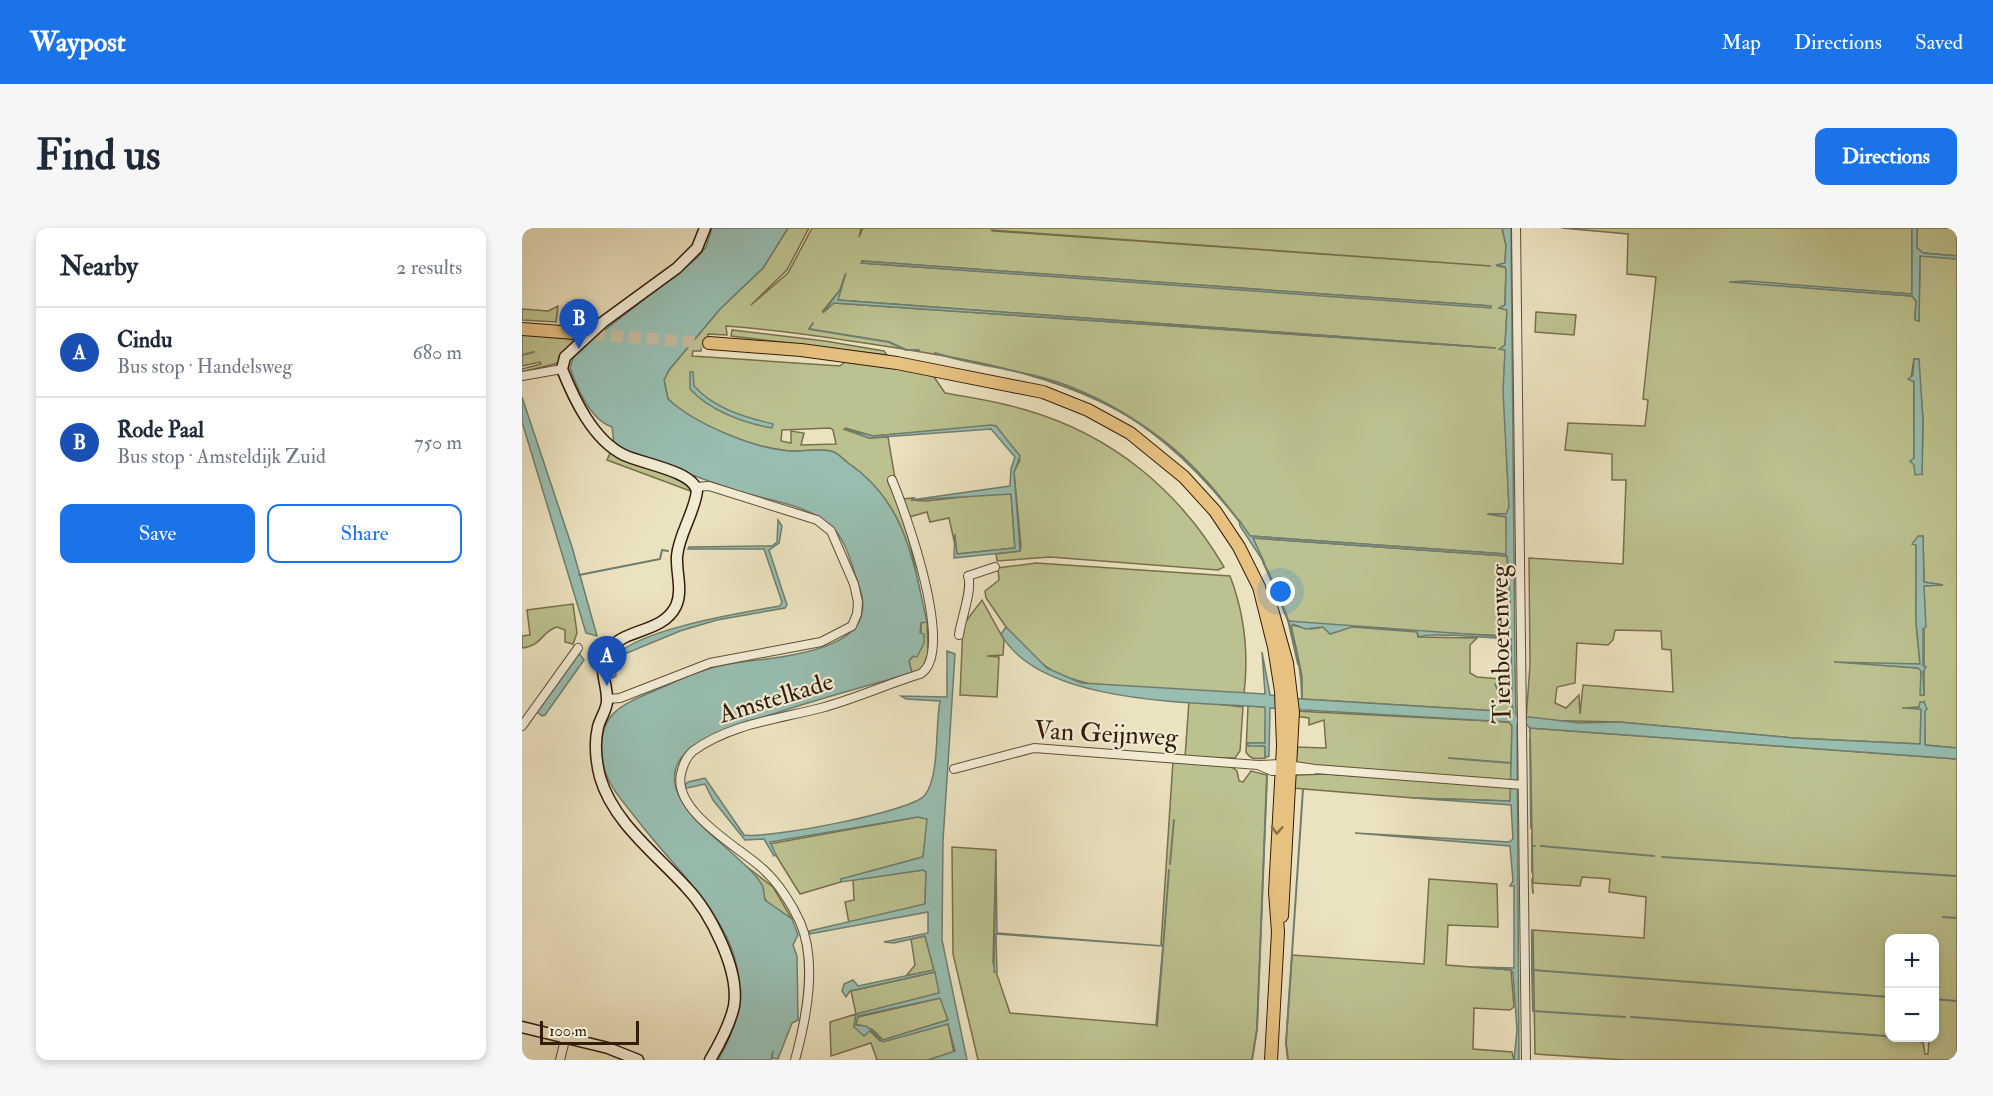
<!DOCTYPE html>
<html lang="en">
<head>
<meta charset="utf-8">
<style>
	:root { --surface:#fff; --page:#f6f6f7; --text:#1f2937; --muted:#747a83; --line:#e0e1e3; --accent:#1a73e8 }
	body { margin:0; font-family:"IM FELL Double Pica",serif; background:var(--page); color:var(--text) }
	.controls { position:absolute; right:18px; bottom:18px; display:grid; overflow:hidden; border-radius:12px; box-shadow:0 3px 9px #0003 }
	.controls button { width:54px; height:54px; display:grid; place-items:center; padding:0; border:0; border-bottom:2px solid var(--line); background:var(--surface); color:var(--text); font:30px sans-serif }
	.scale { position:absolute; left:18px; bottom:15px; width:99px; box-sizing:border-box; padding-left:6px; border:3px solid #341c0a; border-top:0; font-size:16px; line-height:21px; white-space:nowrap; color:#341c0a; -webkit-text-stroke:4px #f2ecd5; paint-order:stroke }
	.you { position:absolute; left:759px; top:364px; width:21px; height:21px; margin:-15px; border:4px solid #fff; border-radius:50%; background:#1a73e8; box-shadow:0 0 0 9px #1a73e833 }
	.badge { display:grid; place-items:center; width:39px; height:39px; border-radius:50%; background:var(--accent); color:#fff; font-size:20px; font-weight:700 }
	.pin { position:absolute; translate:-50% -50px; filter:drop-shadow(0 2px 3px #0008) }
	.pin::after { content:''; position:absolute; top:32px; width:21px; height:18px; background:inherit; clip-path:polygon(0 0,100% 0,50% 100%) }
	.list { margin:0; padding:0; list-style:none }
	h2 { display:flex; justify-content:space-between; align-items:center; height:78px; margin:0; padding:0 24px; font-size:26px }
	h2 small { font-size:20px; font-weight:400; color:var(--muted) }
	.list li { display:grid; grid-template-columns:39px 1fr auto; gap:18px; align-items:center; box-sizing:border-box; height:90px; padding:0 24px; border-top:2px solid var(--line) }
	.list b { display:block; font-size:22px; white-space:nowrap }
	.list p { margin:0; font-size:20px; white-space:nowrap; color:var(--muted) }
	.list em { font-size:20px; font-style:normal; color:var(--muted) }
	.actions { display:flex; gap:12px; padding:18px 24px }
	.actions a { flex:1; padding:14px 0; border:2px solid var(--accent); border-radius:12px; text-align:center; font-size:21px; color:var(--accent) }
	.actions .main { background:var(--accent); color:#fff }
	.map { position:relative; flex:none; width:1435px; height:832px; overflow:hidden; border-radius:12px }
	header { display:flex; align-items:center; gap:36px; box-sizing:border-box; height:84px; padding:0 30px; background:var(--accent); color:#fff }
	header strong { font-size:28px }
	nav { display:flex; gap:33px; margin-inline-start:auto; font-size:21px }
	.intro { display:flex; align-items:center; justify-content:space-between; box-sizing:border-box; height:144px; padding:0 36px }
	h1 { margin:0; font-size:42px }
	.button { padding:15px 27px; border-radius:12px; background:var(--accent); color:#fff; font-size:21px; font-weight:700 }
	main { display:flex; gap:36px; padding:0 36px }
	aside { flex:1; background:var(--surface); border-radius:12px; box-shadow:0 3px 9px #0003 }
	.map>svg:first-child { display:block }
</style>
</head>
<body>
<header>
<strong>Waypost</strong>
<nav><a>Map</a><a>Directions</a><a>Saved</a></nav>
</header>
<div class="intro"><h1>Find us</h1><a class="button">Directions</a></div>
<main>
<aside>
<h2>Nearby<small>2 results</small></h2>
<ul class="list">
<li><span class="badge" style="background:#1a4fb4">A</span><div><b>Cindu</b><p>Bus stop · Handelsweg</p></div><em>680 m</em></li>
<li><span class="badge" style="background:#1a4fb4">B</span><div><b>Rode Paal</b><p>Bus stop · Amsteldijk Zuid</p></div><em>750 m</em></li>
</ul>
<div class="actions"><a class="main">Save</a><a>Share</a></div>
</aside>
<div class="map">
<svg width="1435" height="832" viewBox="0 0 1435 832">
	<rect width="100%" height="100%" fill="#ebe2bf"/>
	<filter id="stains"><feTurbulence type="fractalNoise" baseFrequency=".00333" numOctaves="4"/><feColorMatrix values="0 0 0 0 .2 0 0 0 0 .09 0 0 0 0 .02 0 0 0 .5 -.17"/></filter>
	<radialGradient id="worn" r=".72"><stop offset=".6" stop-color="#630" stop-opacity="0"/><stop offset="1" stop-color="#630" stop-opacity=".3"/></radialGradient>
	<path fill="#bcc28f" stroke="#786f4c" stroke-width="1.5" fill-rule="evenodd" d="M266,0H287L265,42L229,77L266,45L290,0H339L337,9L341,0H980L984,17L983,35L975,38L983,39L984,42L983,77L978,80L985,82L983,117L978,121L983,122L982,161L987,279L985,286H966L984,289L985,324L984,326L728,308C701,271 673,235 636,208C557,149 457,133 362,118C310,110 258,102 204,98L205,107L186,106L185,118H179V123H171L170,128L318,138L325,132L410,146L423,165C450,170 478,174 504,182C590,207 657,262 702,339L696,342L528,329L475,333L474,326L498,323L499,318L492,244L498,232L474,198L351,208L323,200L347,210L366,209L374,256L366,254L383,291L398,363C386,310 373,267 326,235C322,232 316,226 312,224C300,219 281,224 267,223C230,220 173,197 146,171L142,152L147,142L198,81L241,40ZM469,2L969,38L471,3ZM340,33L969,78L340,35ZM323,47L315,72L973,120L312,75L300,84L318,62ZM308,200L311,202L314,216L279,217L282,205L269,203V215L259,213L260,202Z
		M1040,0H1390V66L1213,54L1390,68L1394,73L1393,92L1397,93L1398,27L1435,31V520L1403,517L1402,474L1398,479L1387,480L1399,481V516L1271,510L1097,494L1004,492L1008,437L1007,330L1101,336L1104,252H1090V226L1043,222L1046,195L1123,198L1126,172L1121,171L1134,49L1105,46L1106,6ZM1392,131H1396L1401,192L1400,246L1392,236V153L1389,151ZM1401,308L1402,354L1421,357H1402V467H1399V442L1396,440L1347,436H1398L1394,394V317L1395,310ZM1093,402L1139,403L1140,421L1149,422L1151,464L1061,457L1058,486L1057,467L1044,480L1033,475L1035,459L1053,455L1055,415L1086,417L1091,412Z
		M1395,0H1435V28L1401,25L1395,20Z
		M36,78L34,94L0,92V81L26,83Z
		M1014,84L1054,87L1052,107L1013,104Z
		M49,93L75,95L36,135L0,144V141L19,136L18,134L0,138V107L54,110L55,96Z
		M210,102L303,113L362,123L365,127L209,108Z
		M89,223L167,253L171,264L85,232Z
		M486,264L489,266L493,320L435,326L427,290L408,294L405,284L387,289L380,271L392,270L390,272L404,273Z
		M731,310L985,328L988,366L974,369L988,370L989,408L895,404L896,409L955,410L948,417V445L955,449L990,452V464L987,466L977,460V466L989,470L991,484L780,471V448L769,397L789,401L801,399L808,406L823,401L766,393Z
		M514,335L708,348C723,387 727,424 722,466L568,456L536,447L511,429L484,399L464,370L463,363L477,352L476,340Z
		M460,372L482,412L481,427L465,428L477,429L475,469L438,467L441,397Z
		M51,376L55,405L51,416L43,414V402L35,399C20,403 20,418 0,420V408L8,407L5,382Z
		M399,394H405L406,426L399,444L390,445L387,433L399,418Z
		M667,473L721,479L718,523L713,530L663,529Z
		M726,478L744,479L743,515H726V517L743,518V530C734,531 729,532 724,524Z
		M773,483L987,494L990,498L989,552H964L784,537L772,534V519L804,520L802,492L787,497V490L773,488Z
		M1008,500L1435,531V832H1103L1013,826L1011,702L1122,710L1124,669L1087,664L1088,651L1060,649L1058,658L1011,655ZM1368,710H1412V810H1407L1406,826H1403L1401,814L1364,809L1368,808Z
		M651,533L708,538L715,543L717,553L721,554L729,543L745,547L735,801L730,832H456L431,726L430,619L474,622L471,735L488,785L634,797L641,718L639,716Z
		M805,546L989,559L988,573L892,570L770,560L771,547Z
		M396,589L406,591L401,629L319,651V654L278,666L247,616Z
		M220,635L251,659L270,691L247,677Z
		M401,642L404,644L403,676L327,695L323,674L332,672L331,652Z
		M907,651L975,656L976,699L926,697L924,737L989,742L992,779L988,782L952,780L951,821L990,824L992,832H766L764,815L770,727L902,736Z
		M403,708L412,742L384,748L393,737L389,711Z
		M413,744L418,765L334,786L332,799L348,803L358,813L426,796L432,825L406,832H355L349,815L309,828L308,794L334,786L329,763Z
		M419,770L426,792L361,812L351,802L334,796L336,789Z"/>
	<path fill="#98beb1" stroke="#707d6e" stroke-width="1.5" fill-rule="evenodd" d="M190,0H266L241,40L198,81L147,142L142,152L146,171C173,196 231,220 267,223C281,224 300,219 312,224C317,226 322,232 326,235C383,273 391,332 405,394L399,395L398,405L402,406V415L395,429L391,428L387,433L390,445C349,457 180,500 159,530C145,550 156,571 170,587C184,606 234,641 241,659C242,663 242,668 243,672L270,691L276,707L271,717L275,728L276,792L270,795L256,831L250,830L251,823L249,832H196C258,727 172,666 113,589C98,570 83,554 80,530C75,487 98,477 132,463C155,453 177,442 202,437C243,428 364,430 337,358C330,339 325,313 310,299C285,275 241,272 209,261C175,249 140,236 106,224L92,216L90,199C68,192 55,160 48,140L51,130L65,116L175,30L184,19Z
		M980,0H989L993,437L994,486L997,491L1008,489L1058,495L1097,494L1271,510L1398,516L1399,481L1380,480L1397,479L1398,474H1402L1405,481L1403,483V517L1435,520V531L1008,500L1004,496L995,497L997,832H992L995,802L991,745L989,742L954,739L992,740V658H988L991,653L988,618L833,605L987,614L991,611L989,577L892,570L988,573L990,498L987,494L748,480L747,528L743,530V518H726V515H743V479C672,474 518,477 479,406L484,399L525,440L559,455L743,466L740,424L748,467L780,471L991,484L989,470L977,466L973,456L980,455L984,466L990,464L989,411L928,407C918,408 906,405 897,409L895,404L830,399L808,406L801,399L784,401L771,396L769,398L776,437L766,393L986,409L988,371L974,368L988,366L985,328L731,310L743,336L718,298L717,292L728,308L984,326V289L965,286H984L987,279L981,163L983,122L977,121L983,117L985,82L977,80L983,77L984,42L983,39L974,37L983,35L984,17Z
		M1390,0H1395V20L1401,25L1435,28V31L1398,28L1397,93L1393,92L1394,73L1390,68L1207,54L1226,53L1390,66Z
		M340,33L969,78V80L339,35Z
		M324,45L316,72L974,120L312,75L301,85L318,62Z
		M1392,131H1397L1401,192L1400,246L1393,247L1392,237L1388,233L1392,230V154L1386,151L1391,147Z
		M168,144H171L172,158C193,181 222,189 251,196L250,200C221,195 187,182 168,161Z
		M0,169L50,319L75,408L64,405L0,194Z
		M469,197L474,198L498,228L492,244L498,323L432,330L433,306L435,326L493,320L489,266L389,272L488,258L489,241L493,229L469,201L347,210L321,201L351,208Z
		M256,292L260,298L257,315L247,322L265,377L263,380L195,392L158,403L100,427L93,439L94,448L90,450L91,432C108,402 223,384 258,378L260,374L242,321H166L167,319L250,318L255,314Z
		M1396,308H1401L1402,354L1421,357L1402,358L1404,399L1401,401V438L1404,439L1401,444L1402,467H1398L1399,443L1396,440L1312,434L1398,436L1394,394V317L1390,316Z
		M425,423L433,426L421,613L420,712L445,832H406L433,823L426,796L361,814L348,803L342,808L332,799L334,786L417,765L413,744L328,763L324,769L320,763L322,756L331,752L336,758L412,742L403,708L372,715L362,714L406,705V684L288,706L287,703L403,676L404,644L401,642L319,654V651L401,629L405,591L396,589L248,614L254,627L252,628L242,611L223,612L191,572L183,556L165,560L162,558L166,554L183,550L222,607C245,611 390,584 403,567C418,547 413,498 418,473L384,471L379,468L425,469ZM418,770L426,792L361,812L344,798L334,797L336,788Z
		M56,424L62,432L23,487L20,488L15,484Z
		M474,630L475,705L641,718L474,706L475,744H472Z"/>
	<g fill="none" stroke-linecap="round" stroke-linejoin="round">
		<path stroke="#707d6e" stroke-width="2" d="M291,95L287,101L367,114L384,122H397
			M413,125C458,139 507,142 551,160C621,188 671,234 717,293
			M0,127L12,124
			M741,334C763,375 780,425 780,471
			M57,347L138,331L140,322L146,323
			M1008,504V500
			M1008,511L1009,600
			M927,530L989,535
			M1010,607V618H1013
			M1010,618V644
			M1019,618L1132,628
			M1140,629L1435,648
			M648,636L652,592
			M1010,651L1011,665
			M1421,689L1435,690
			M1010,702V742L1368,769
			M1010,742L1011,783L1103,789
			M1412,771L1435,773
			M1109,789L1364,808
			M635,798L647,642
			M730,832L735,801L745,547
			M766,832L764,815L781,561"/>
		<path stroke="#c6ba9b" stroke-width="12" stroke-dasharray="12 6" stroke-linecap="butt" d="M53,105L187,115"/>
		<defs>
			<path id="street" d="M994,0L1004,832
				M0,148L40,141
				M437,407C439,391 451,361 446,348L473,339
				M85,471L98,470L188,435L299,414L330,398L335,386L336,374L332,356L309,303L295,292L187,258L174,259
				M0,498L56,420
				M736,537L750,543L791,542
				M432,541L512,520L736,537L759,536L793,541L1001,557
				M38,832L44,808
				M273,832C284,792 296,735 278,694C270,676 256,655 242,642C219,620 146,582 160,542C162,535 165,528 171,523C208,496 256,491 299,480C333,471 365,456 398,446C435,426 383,283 370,252"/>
			<path id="secondary" d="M183,0L175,20L155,40L81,94L43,129L40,141C52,171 71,212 102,227C121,236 171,243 175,263C172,286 157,306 155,328C154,345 161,362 154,378C141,404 108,400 90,418C72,436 86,453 85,474C84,483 78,491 76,499C72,516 74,533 78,549C91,594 133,625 164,659C188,684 218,742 212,778C208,797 198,815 188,832
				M0,799L86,820L116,832"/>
			<path id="primary" d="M0,101L53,105
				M187,115L279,122L375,135L521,164L566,182L608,205L662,249L693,283L717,319L737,359L752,419L759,463L761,518L753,664L756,704L749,832
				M749,378L765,435L771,484L760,688"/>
		</defs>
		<use href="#street" stroke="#624e37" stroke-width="10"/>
		<use href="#secondary" stroke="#341c0a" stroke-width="13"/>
		<use href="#primary" stroke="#341c0a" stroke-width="14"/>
		<use href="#street" stroke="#f2ecd5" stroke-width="8"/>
		<use href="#secondary" stroke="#f2ecd5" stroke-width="10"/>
		<use href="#primary" stroke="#e6c180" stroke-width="12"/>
	</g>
	<defs><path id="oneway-chevron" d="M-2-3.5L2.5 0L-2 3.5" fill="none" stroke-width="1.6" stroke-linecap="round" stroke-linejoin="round" transform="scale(1.5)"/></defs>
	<use stroke="#8d6e45" href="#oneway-chevron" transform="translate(755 602) rotate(93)"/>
	<g text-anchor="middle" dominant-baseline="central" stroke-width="4.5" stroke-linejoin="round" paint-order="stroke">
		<g font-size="26" fill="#341c0a" stroke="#f2ecd5">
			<text transform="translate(979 416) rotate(-91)">Tienboerenweg</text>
			<text transform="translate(254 470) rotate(-17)">Amstelkade</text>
			<text transform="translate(584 506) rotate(3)">Van Geijnweg</text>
		</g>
	</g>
	<rect width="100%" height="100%" filter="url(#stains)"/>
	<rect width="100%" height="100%" fill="url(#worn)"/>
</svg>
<div class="controls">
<button>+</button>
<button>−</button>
</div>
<div class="scale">100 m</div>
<div class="you"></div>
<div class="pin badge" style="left:85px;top:458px;background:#1a4fb4">A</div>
<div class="pin badge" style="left:57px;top:121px;background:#1a4fb4">B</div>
</div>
</main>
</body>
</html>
